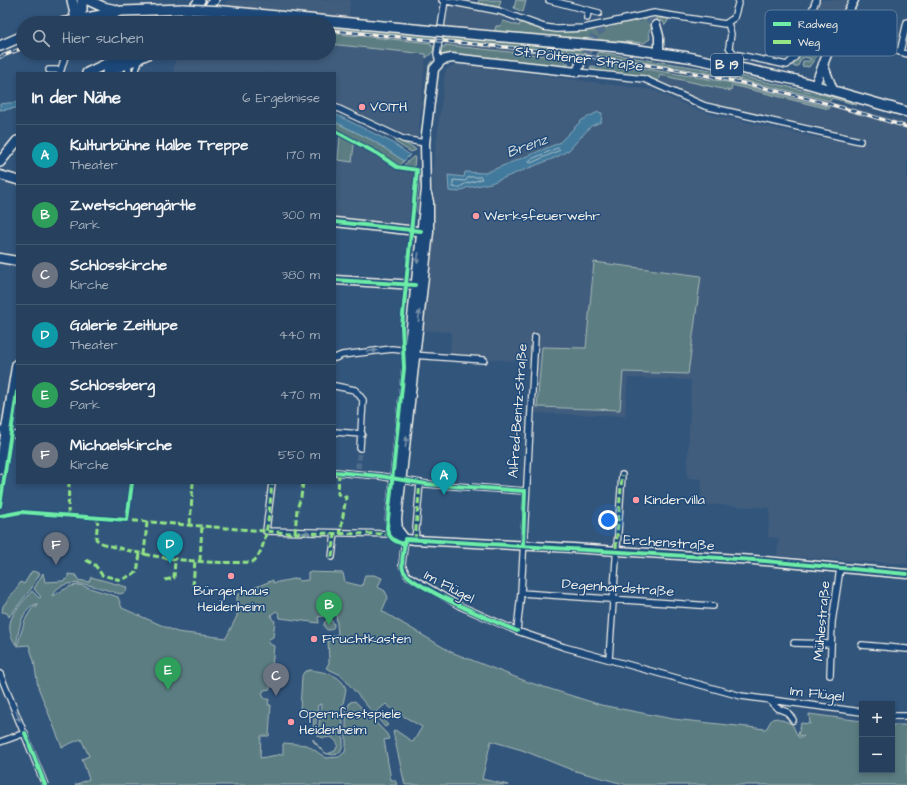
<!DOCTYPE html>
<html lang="de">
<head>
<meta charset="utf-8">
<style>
	:root { --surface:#26405d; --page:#2e4763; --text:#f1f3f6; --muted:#a4afbc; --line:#425972; --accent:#d6ab8b }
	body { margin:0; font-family:"Architects Daughter",sans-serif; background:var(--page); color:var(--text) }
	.controls { position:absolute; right:12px; bottom:12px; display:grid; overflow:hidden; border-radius:0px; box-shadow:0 2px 6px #0003 }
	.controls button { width:36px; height:36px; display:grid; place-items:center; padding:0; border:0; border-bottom:1px solid var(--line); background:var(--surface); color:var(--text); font:20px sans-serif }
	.you { position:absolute; left:608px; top:520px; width:14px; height:14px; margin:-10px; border:3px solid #fff; border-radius:50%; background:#1a73e8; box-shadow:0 0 0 6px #1a73e833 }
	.badge { display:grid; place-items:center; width:26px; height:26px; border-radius:50%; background:var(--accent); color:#fff; font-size:13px; font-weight:700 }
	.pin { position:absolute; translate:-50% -33px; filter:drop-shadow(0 1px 2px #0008) }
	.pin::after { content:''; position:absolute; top:21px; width:14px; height:12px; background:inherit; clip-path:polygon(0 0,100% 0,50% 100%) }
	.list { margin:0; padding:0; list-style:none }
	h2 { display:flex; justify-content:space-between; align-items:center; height:52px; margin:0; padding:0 16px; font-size:17px }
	h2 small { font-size:13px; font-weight:400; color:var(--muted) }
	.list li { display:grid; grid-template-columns:26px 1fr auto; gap:12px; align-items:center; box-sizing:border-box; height:60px; padding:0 16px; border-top:1px solid var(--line) }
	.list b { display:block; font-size:15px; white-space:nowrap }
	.list p { margin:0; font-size:13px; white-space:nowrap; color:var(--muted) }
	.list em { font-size:13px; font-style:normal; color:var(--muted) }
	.icon { flex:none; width:22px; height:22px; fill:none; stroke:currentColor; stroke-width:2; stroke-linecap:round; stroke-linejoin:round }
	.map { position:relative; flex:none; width:907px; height:785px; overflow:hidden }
	.search { position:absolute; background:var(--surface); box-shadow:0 2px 6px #0003; left:16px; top:16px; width:320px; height:44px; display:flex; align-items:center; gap:10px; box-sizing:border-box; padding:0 14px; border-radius:22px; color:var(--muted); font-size:15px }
	.panel { position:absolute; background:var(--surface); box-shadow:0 2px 6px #0003; left:16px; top:72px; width:320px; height:412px; border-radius:0px }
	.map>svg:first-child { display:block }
</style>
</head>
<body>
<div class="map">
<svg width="907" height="785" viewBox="0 0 907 785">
	<rect width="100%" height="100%" fill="#32557c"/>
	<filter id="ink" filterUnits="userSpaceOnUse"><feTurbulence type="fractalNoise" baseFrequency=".025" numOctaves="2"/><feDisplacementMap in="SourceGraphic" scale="8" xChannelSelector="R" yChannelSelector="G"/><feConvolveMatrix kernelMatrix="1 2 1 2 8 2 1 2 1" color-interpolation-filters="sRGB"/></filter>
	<g filter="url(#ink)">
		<path fill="#405d7d" d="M227,0H350L349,17L225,6Z
			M818,0H848L820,57L801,47L816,10L815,9Z
			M446,3L505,16L503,24L494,33L442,27Z
			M220,19H225L276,23H218Z
			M329,28L431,39V43L329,33Z
			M446,40L566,52L565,58L445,45Z
			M329,44L426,54L418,139L405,138L335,105V73H173L176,53H329Z
			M597,56L679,68L740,80L829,101L907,122V564L777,556L779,538L768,537L770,508L700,504L702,479L687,478L691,380L628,378L625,416L532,413L536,363L450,355L451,332L421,330L434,226L433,169L445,73L447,69L456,64L653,90L692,108L714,115L823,139L824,131L709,105L658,82L660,75L731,90L732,85L829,109V107L733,83L661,70L603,62L602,67L596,66Z
			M340,136L380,157L398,171H416L411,225L408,227L335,219V187Z"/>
		<path fill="#5b7e83" stroke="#a8b8b6" d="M479,0H501L499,7L478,3Z
			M516,0L526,1L523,12L514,8Z
			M222,14L319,23H276L225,19L226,17L221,16Z
			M658,18L669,19L665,25L662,20L649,30L650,39L644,43L494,33L496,26H500L504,21L519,26L521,21L530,27L531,26C578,43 612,21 658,18Z
			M811,20L816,22L804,49L817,56L809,67L802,66L803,61H810L811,59L805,57L801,59L798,66L795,67L793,66Z
			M329,24L435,35L434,39L329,28Z
			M329,33L431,43V46H434L433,52L426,58V54L329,44Z
			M441,36H445L591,51L590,54L441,39Z
			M445,45L565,58V63H569L565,67L450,55L443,56L440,52V47H445Z
			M598,52L717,71L847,100L857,105L832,98L830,101C754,81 676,65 597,56Z
			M432,61L426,109L424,105L429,65Z
			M603,62L733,83L829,107V109L732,85L731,91L660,75L658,82L648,77L593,70L590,69L591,66L602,67Z
			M335,122L372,140L404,161L400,165H396L379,153L335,129Z
			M340,136L354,144L352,162L338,160Z
			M396,139L414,148L416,150L411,152L395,142Z
			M413,157H415L414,167H405L404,165Z
			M419,168L420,175L416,212H415Z
			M594,262L701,276L688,374L623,372L620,410L537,407L542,347L586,348Z
			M32,571L40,573L31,589L9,617L7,613L2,612L3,606L21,582L24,584Z
			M308,572L343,573L345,582L362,586L365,575H374L382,578L378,587L385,591L388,597L382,611L451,652L528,682L601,705L673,719L766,729L772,719L777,718L792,724L798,737H803L804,736L798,735L801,723L810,724L809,714L862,721V770H892V725H907V785H627L572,770L522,750L491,741L482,779L508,785H405L393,732L395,730L413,742L422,727L393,710L386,704L376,712L388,725L385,727L341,675L326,668L329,663L328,638L338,634L336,614L318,617L319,623L280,618L279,614L276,611L271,615L272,619L275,621L273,637L269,639L268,643L274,646L270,689L264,690L262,694L265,699H269L268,705H271L269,736H261L260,758L283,754V744L284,743L307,745L326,758L339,757L345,752L346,747V712L350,702L355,701L387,734L389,739L384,740L391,780H395L397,785H75L89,779L82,759L89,756L81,739L62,747L38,687L34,661L29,645L17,646L25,620L33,607H37L38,604C21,606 19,631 16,645C0,621 18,609 32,591L39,598L41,597L34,589L43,573L45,582L63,581L68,578V574L76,575L78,580L89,582L91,577L127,587L126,592L120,594C102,589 62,572 52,596L71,586L80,585L118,597L122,608L177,632L226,638L237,616V595L273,580V583L298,578L299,581L308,580Z
			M324 625a5 5 0 1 1 10 0a5 5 0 1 1-10 0Z
			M310,670C324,672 341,674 346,689L343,704V745L340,752L333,755L325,753L313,741V739L321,750L327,754L335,751L338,745L336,741L331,737L324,738L318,736L321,704L318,705L315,731L313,733L314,711L300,710L302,676L304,672Z"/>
		<path fill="#427a9d" stroke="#89aabb" d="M17,102V108L0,110V104Z
			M598,112L602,113L601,122L591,126L569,150L557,157L491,183L466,188L459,192L449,191L448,175L464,177L465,172L485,173L559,143L582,120Z
			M335,114L391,142L410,155L404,161L372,140L335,122Z"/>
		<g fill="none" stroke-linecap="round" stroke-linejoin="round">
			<path stroke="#adc1ca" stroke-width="1" d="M558,148L560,150L531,163L529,162L530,160Z
				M469,177H481L482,179L465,184L458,188L453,187V180L465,181Z"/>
			<path stroke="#4f6c8c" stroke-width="5.5" stroke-dasharray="5.5 3" stroke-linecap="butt" d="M358,468L360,448"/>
			<path stroke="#4f6c8c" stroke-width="8" stroke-dasharray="8 4" stroke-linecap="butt" d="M635,17L650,19L656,25
				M580,64L595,34L612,22"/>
			<defs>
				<path id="street" d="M442,0L499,11L544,27L557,29L584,28L654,13L725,24L734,18L739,0
					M549,0L599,13
					M587,18L588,11
					M728,23L731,34L729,47L734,54L787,65L795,57L816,0
					M842,23L891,49L907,54
					M900,52L907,22
					M128,61L129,73
					M439,63L437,54L445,0
					M49,70H60
					M577,72L644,79L705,106L860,141
					M60,73L66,53
					M135,73L140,58
					M335,107L403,139L425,143
					M412,355L484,360
					M335,358L342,355L392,349L409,351
					M335,386L355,390L363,400L360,448
					M0,429L17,436
					M335,432L362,434
					M335,472L380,476L426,484L525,491
					M272,483L266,531L393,534
					M405,539L402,565L407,575L460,606L517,631L564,647L741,696L862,712
					M415,540L420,483
					M332,557L335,534
					M521,593L713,606
					M517,631L521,593L535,337
					M794,643L831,644
					M862,645L907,649
					M609,659L622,475
					M0,674L45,785
					M830,675L832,622L840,569
					M769,700L777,708L787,712L793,720
					M892,716H907
					M0,742L25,733"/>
				<path id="secondary" d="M656,25L659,36V52
					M580,64L577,72L452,58L442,60L434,69L425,143L426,189L390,520L393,534L399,538L415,540L573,548L754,560L907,574
					M823,64L833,90
					M815,85L830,47L854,0
					M0,175L17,180
					M335,222L426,232
					M0,258L17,261
					M335,280L415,285L420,284
					M405,539L398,530L397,519L429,232V202L427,194"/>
				<path id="primary" d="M72,0L76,19
					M88,0L103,7L116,10
					M224,11L435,31
					M76,19L82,10V0
					M61,23L122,11L183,9
					M182,23L200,0
					M199,23L214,0
					M446,32L618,47L688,57L796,80L907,112
					M0,46L23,36
					M87,73L129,53
					M107,73L150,53
					M0,162L17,141
					M0,469L17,364"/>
			</defs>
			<use href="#street" stroke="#f4f1e8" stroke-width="8"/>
			<use href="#secondary" stroke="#f4f1e8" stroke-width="11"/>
			<use href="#primary" stroke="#f4f1e8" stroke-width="12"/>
			<use href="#street" stroke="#1f4a7a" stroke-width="5.5"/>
			<use href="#secondary" stroke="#1f4a7a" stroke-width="8"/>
			<use href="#primary" stroke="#1f4a7a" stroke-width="9"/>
			<defs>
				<path id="rail" d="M135,23L171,20L252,23
					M329,30C441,42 555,49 666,68C748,82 828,102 907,127
					M0,57L23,48"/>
			</defs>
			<use href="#rail" stroke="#f4f1e8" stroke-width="3.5"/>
			<use href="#rail" stroke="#1f4a7a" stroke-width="2" stroke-dasharray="6" stroke-linecap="butt"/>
			<defs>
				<path id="primary-bridge" d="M183,9L224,11
					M435,31L446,32"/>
			</defs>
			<use href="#primary-bridge" stroke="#f4f1e8" stroke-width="12" stroke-linecap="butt"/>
			<use href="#primary-bridge" stroke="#1f4a7a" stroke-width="9"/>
			<path stroke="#94e586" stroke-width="3" stroke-dasharray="6 3" stroke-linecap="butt" d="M339,473L338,494L346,497L340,534
				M68,515L69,483
				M98,518L96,539C102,545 111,546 119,548C162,560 208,564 252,562C268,554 270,500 272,483
				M124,520L290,533L391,534
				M190,524L193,483
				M295,533L297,509L301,497L303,483
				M415,540L420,483
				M616,548L622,475
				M144,555L147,522
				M332,557L335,534
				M86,560L95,565L102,575L121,580L137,572L140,554
				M200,560L202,525
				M165,580L174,578L175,560
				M193,586L195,560"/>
			<defs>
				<path id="cycleway" d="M335,131L378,154L397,167L417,170L402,326L404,368L387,528C389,539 395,542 405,544
					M335,222L421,231
					M335,280L415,285
					M335,472L380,476L426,484L525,491L523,545
					M0,506L17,392
					M0,516L21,512L127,520L132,483
					M517,631C498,623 408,585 403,570C400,561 405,548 405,539L754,560L907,574
					M25,733L45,785"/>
			</defs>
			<use href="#cycleway" stroke="#1f4a7a" stroke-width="6"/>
			<use href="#cycleway" stroke="#6deda7" stroke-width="4"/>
		</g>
		<defs><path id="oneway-solid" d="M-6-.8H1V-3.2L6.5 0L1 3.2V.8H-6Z"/></defs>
		<g fill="#748da6">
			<use href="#oneway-solid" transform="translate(418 258) rotate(97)"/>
			<use href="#oneway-solid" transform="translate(419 316) rotate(-84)"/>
			<use href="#oneway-solid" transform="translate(372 351) rotate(-6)"/>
			<use href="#oneway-solid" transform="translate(406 442) rotate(-84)"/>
			<use href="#oneway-solid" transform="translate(305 533) rotate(2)"/>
			<use href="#oneway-solid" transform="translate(18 716) rotate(67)"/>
		</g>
	</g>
	<g fill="#ff9aa2" stroke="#1f4a7a" stroke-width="1.5">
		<circle cx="362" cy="107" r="4"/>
		<circle cx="476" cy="216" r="4"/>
		<circle cx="636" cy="500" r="4"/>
		<circle cx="231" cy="576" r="4"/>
		<circle cx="314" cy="639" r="4"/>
		<circle cx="291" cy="722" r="4"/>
	</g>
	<g text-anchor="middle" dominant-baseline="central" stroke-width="3" stroke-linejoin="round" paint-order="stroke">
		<rect fill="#1f4a7a" stroke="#b4bfc7" stroke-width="1" x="711" y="54" width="32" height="22" rx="3"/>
		<g font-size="13" font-weight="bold" fill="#f4f1e8">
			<text x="727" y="65">B 19</text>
		</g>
		<g font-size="14" fill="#f4f1e8" stroke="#1f4a7a">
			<text transform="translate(579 59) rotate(7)">St. Pöltener Straße</text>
			<text transform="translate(518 411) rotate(-86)">Alfred-Bentz-Straße</text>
			<text transform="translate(669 543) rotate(4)">Erchenstraße</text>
			<text transform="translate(449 587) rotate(28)">Im Flügel</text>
			<text transform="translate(618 588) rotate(4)">Degenhardstraße</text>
			<text transform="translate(822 621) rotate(-85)">Mühlestraße</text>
			<text transform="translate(817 694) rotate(7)">Im Flügel</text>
		</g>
		<g font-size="14" fill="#f4f1e8" stroke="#1f4a7a" text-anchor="start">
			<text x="370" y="107">VOITH</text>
			<text x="484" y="216">Werksfeuerwehr</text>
			<text x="644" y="500">Kindervilla</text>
			<text x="231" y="591" text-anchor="middle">Bürgerhaus<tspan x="231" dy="16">Heidenheim</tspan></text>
			<text x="322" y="639">Fruchtkasten</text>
			<text x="299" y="714">Opernfestspiele<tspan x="299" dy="16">Heidenheim</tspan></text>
		</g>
		<g font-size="15" font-style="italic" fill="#d9dfdd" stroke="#1f4a7a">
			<text transform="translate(527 146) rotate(-20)">Brenz</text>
		</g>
	</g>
	<rect x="765" y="10" width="132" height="46" rx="6" fill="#1f4a7a" stroke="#5f7c9b" stroke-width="1"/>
	<rect x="773" y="22" width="18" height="4" fill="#6deda7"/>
	<rect x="773" y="40" width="18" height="4" fill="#94e586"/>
	<g font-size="11" fill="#f4f1e8">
		<text x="798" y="28">Radweg</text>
		<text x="798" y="46">Weg</text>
	</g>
</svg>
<div class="controls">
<button>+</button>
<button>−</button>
</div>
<div class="you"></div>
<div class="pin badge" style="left:444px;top:495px;background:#0f9aa8">A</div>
<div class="pin badge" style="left:329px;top:625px;background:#2e9e5b">B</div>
<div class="pin badge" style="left:276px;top:696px;background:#6b7280">C</div>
<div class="pin badge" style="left:170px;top:564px;background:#0f9aa8">D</div>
<div class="pin badge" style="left:168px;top:690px;background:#2e9e5b">E</div>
<div class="pin badge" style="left:56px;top:565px;background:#6b7280">F</div>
<div class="search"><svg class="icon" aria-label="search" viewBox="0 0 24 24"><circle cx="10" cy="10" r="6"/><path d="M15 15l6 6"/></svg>Hier suchen</div>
<section class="panel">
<h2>In der Nähe<small>6 Ergebnisse</small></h2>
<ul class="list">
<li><span class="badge" style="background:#0f9aa8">A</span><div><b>Kulturbühne Halbe Treppe</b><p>Theater</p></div><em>170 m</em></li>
<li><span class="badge" style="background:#2e9e5b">B</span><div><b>Zwetschgengärtle</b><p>Park</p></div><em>300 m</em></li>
<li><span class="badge" style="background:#6b7280">C</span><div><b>Schlosskirche</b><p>Kirche</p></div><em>380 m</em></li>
<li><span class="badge" style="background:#0f9aa8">D</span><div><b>Galerie Zeitlupe</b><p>Theater</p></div><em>440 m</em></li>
<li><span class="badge" style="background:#2e9e5b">E</span><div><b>Schlossberg</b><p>Park</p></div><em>470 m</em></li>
<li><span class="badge" style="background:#6b7280">F</span><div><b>Michaelskirche</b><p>Kirche</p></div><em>550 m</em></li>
</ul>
</section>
</div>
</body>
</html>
